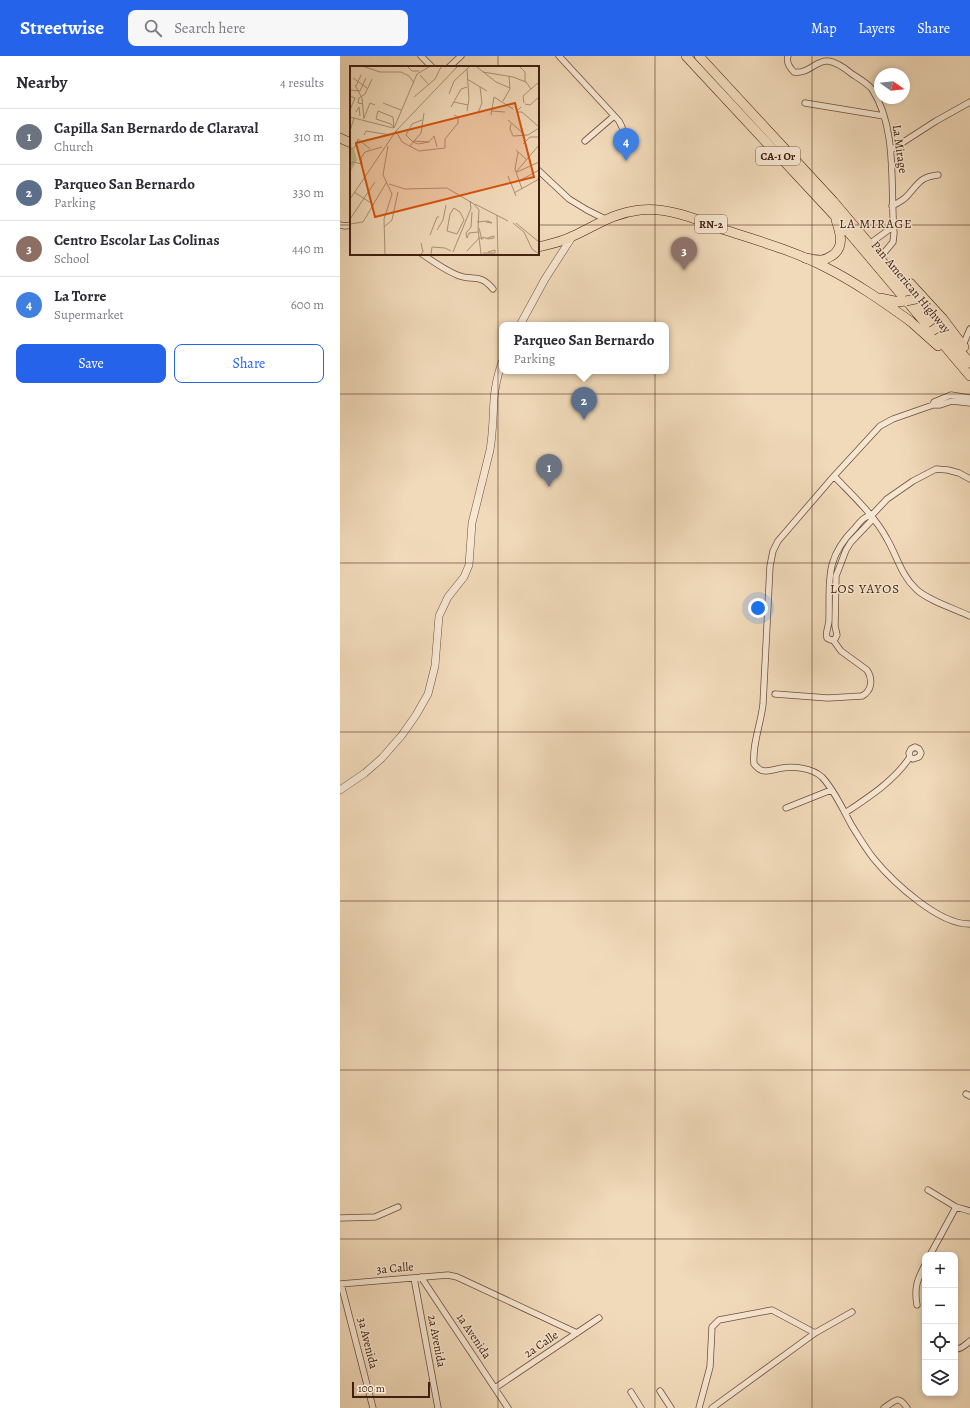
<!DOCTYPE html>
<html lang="en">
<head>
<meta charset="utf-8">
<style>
	:root { --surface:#fff; --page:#f7f7f7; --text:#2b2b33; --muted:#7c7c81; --line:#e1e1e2; --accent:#2563eb }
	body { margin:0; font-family:Alegreya,serif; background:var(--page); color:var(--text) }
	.controls { position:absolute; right:12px; bottom:12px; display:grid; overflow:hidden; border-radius:8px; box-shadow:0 2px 6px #0003 }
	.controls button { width:36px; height:36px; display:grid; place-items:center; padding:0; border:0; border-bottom:1px solid var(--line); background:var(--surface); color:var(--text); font:20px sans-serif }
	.compass { position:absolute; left:534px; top:12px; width:36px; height:36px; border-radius:50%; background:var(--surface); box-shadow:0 2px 6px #0003; rotate:104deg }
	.scale { position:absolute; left:12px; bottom:10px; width:78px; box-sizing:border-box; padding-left:4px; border:2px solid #422011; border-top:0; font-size:11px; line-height:14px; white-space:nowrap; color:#422011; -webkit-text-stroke:3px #f6e7d2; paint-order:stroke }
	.you { position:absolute; left:418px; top:552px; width:14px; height:14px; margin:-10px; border:3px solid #fff; border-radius:50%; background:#1a73e8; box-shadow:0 0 0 6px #1a73e833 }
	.badge { display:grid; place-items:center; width:26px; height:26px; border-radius:50%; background:var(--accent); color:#fff; font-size:13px; font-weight:700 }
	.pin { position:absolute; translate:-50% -33px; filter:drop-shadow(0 1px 2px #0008) }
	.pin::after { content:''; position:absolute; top:21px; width:14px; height:12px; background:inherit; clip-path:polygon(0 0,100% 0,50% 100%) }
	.popup { position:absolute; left:159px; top:266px; width:170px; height:52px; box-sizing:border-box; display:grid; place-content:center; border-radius:8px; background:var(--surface); filter:drop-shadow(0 1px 3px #0005); font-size:13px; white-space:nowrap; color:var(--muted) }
	.popup b { font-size:15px; color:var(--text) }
	.popup::after { content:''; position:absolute; left:50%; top:100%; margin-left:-8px; border:8px solid transparent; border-top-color:var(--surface) }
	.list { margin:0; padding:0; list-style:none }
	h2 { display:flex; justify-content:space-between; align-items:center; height:52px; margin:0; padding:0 16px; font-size:17px }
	h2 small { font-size:13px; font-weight:400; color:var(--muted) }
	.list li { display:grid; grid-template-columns:26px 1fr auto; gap:12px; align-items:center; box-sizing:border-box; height:56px; padding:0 16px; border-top:1px solid var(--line) }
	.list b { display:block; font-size:15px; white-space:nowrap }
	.list p { margin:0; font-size:13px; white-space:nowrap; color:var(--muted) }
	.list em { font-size:13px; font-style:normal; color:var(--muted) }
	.actions { display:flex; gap:8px; padding:12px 16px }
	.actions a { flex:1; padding:9px 0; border:1px solid var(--accent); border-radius:8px; text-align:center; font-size:14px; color:var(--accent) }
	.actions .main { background:var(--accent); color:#fff }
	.icon { flex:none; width:22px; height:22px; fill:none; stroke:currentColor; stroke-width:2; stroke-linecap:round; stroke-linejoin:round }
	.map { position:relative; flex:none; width:630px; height:1352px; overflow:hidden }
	header { display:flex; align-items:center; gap:24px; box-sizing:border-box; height:56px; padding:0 20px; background:var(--accent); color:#fff }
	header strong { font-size:19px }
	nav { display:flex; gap:22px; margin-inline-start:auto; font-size:14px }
	.search { width:280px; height:36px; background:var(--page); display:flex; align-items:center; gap:10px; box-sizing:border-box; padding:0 14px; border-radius:8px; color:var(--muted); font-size:15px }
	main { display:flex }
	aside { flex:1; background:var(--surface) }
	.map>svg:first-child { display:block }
</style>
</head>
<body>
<header>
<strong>Streetwise</strong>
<div class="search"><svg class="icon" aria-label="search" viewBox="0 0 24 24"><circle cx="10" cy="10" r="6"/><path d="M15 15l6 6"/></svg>Search here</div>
<nav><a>Map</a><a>Layers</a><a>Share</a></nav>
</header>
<main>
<aside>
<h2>Nearby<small>4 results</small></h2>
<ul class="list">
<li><span class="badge" style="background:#6b7280">1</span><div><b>Capilla San Bernardo de Claraval</b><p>Church</p></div><em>310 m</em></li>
<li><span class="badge" style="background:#5c6f8a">2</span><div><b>Parqueo San Bernardo</b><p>Parking</p></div><em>330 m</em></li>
<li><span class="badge" style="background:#8d6e63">3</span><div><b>Centro Escolar Las Colinas</b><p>School</p></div><em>440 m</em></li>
<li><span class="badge" style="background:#3f7fe0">4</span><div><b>La Torre</b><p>Supermarket</p></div><em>600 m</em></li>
</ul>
<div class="actions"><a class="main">Save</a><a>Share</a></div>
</aside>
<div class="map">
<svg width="630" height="1352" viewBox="0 0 630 1352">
	<rect width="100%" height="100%" fill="#f1daba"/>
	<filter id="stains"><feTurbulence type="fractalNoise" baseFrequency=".005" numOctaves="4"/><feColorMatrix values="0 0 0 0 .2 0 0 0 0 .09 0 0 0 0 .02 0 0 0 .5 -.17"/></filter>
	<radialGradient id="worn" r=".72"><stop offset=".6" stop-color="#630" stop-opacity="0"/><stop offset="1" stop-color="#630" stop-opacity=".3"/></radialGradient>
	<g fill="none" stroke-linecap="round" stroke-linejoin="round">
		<defs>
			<path id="minor" d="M81,0L92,11
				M219,0L279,65L282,71
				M448,0C446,6 450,12 454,16C470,18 475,4 488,5C496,6 506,13 512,18C518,22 527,27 532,33C558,73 550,131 554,177L553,186L543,198
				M109,11L121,0
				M465,47L544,60
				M245,85L274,60
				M551,94L596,65L630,46
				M198,114L229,143L247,154L265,163
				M552,150C558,147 564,144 568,139C579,127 580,121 598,119
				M0,169L5,170L11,169
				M532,186L554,170
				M82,198C92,205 105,214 117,219C133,226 139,216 153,233
				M623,289L630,273
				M630,347L612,345L600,349H593L553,363L540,370L494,420L438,485L433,495L430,510L423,648C421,668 412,688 414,708C416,710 418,713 421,714C427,717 435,713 442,712C454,710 472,712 482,721C495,735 503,754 512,770C519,781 526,793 534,803C553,826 599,869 630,868
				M593,349L594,346L611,339L630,342
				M494,420C513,440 534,459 547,483C557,500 561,519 576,533C587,544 615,553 630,560
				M532,459C524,460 520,466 515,472C484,503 490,524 489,564C489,570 485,576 487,582L491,584L495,583L497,579L495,570L496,520L506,494L511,486L531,465L532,459L547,443L573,425L596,413L608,414L619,417L630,423
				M435,638L488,642L522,640C532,635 533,623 527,614L501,595L493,584
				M446,752L491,734
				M505,757C529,741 554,725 570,701L569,697L571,693L575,691L579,693L581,697L579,701L573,703L570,701
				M626,1038L630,1040
				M588,1134L616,1151L630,1155
				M0,1162L35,1161L58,1151
				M590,1199L616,1151
				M81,1221L168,1352
				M74,1222L98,1352
				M0,1228L108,1219L117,1221L237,1277
				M1,1228L33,1352
				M577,1249C574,1232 577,1224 585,1209
				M615,1293C621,1294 626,1288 630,1285
				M155,1332L259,1262
				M320,1335L331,1352
				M291,1336L301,1352
				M359,1352L370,1311L372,1271L379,1264L432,1254L475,1277
				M372,1352L475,1277L512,1256
				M544,1352C555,1345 558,1338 567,1352"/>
			<path id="tertiary" d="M180,269L205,223L232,181
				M0,734L25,717L42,702L62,679L76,659L88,638L95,610L99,560L108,541L124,521L129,509L132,467L150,394C153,377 153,360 154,343C155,330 158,318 162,306"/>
			<path id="primary" d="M0,82L11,87
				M198,191C210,188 222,186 233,180C257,169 273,157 300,154C329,151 359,164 385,174C419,185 454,195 485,211C515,226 542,245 570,265
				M540,242L559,246L564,245"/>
			<path id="trunk" d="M346,0L494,159L630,320
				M359,0L493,145L630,307
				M465,202C470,203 476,204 481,204C486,204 489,201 493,199C505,190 500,176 496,164
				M570,227L603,263L624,291
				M570,265L598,290"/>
		</defs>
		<use href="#minor" stroke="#6e4e3b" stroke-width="7"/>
		<use href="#tertiary" stroke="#6e4e3b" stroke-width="8"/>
		<use href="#primary" stroke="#422011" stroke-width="10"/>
		<use href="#trunk" stroke="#422011" stroke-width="10"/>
		<use href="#minor" stroke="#f6e7d2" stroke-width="5.5"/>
		<use href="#tertiary" stroke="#f6e7d2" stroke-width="7"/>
		<use href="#primary" stroke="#f1daba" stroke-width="9"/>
		<use href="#trunk" stroke="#f1daba" stroke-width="9"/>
		<defs>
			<path id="trunk-bridge" d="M566,245L580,242
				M592,275L601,269"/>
		</defs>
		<use href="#trunk-bridge" stroke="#422011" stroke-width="10" stroke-linecap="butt"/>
		<use href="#trunk-bridge" stroke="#f1daba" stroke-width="9"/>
	</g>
	<path fill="none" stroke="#422011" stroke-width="1" stroke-opacity="0.55" d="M158,0V11M315,0V1352M472,0V1352M0,169H11M198,169H630M158,198V1352M0,338H630M0,507H630M0,676H630M0,845H630M0,1014H630M0,1183H630"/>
	<g text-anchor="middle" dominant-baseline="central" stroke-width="3" stroke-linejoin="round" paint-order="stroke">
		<g fill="#f6e7d2" stroke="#785c4b" stroke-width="1">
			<rect x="416" y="91" width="44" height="18" rx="3"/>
			<rect x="355" y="159" width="32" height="18" rx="3"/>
		</g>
		<g font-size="11" font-weight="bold" fill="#422011">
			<text x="438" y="100">CA-1 Or</text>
			<text x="371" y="168">RN-2</text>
		</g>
		<g font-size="12" fill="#422011" stroke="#f6e7d2">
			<text transform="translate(560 93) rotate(82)">La Mirage</text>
			<text transform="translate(571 231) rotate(50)">Pan-American Highway</text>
			<text transform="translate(55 1212) rotate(-5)">3a Calle</text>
			<text transform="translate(134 1280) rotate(56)">1a Avenida</text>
			<text transform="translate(97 1285) rotate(79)">2a Avenida</text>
			<text transform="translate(28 1287) rotate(76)">3a Avenida</text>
			<text transform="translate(201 1288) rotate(-34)">2a Calle</text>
		</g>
		<g font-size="13" letter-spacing="1" fill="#422011" stroke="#f6e7d2">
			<text x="536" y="167">LA MIRAGE</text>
			<text x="525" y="532">LOS YAYOS</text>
		</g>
	</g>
	<g transform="translate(10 10)">
		<rect width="189" height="189" fill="#f1daba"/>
		<path d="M0,82L4,83L7,94L0,107Z" fill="#bfbe8c"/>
		<path fill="none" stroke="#ab9076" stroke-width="1" d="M15,1L30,6H51L59,10L64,17M58,1L62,5H69M127,1L146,16L160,22M170,1L175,6V16M133,6L163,11L176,16L181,23M70,9L79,19M3,12L17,22M117,13L137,25M5,19L12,32L14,53M6,20L11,9M1,24L10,25L16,12M99,28L104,15L119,1M0,30L5,32L0,44M64,31L85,13L91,1M153,35L160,23L159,10M104,36L118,39M33,37L51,44M174,37L173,30L189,16M13,38L8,37L9,32L15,28L22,13M175,38L180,39L189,31M101,41L111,23L117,21M171,41L166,46H172L189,61M28,45L43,51L44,62L41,58L26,53ZM117,45L119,33L117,3M142,45L155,46M6,46L9,41L10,50M128,47L132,37L130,21M141,49L144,31L163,43M0,51L43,62M14,52L20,37L25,39M158,54L175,69M161,58L160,63L163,70L178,69L189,62M44,62L67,8L79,1M0,65L4,52M46,65L52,76L69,85L95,82V73L108,57V51L104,49M14,69L16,65L40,69M0,73L1,83L5,81L8,73L20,83M63,75L79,76L68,78L63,76L56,69L62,58L72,54M79,76L84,70L87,81M173,78L180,71H189M60,80L71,67L74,47M166,84L177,94M168,86L165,103L172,123M0,98L3,96L12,98L11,92L15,86L32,81M166,106L189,79M167,106L189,96M158,110L166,130M169,115L189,104M39,118L55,123L97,122L124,138L129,144L128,163L131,188M4,126L24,139M164,127L189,113M0,133L46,65L107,1M125,138L158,155M104,142L110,146L114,154L107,168L97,165L100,148ZM122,146L121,161L116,167L117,172L119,167L128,166M147,149L148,188M0,153L25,116M127,156L138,155L142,157L136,156M163,157L174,166L182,183L189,188M166,157L189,176M0,158L13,156L36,117M34,161L42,154L48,126M129,162L132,174M87,164L93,154L96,139M80,169L87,151H89M133,171L138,173L144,172V170L137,172M117,185L129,172H134M103,186L121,142L120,135M133,187H145V184L138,186M35,188L34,153L42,128L33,109L38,80M71,188L73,186L71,177M81,188L82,181L95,182L101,185"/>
		<path fill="#d7530c" fill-opacity="0.15" stroke="#d7530c" stroke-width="2" d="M165,37L184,111L25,151L6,77Z"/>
		<rect width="189" height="189" fill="none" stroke="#422011" stroke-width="2"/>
	</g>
	<rect width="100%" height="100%" filter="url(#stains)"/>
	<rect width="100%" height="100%" fill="url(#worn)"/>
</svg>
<div class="controls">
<button>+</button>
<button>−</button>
<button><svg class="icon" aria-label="locate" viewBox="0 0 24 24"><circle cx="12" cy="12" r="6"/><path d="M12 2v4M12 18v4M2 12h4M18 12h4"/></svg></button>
<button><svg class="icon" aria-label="layers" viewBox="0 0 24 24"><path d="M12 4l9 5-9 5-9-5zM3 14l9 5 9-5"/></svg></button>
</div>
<svg class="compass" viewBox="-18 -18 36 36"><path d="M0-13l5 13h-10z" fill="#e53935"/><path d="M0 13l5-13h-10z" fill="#7c7c81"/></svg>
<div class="scale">100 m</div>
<div class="you"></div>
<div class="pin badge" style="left:209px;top:431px;background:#6b7280">1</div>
<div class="pin badge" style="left:244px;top:364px;background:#5c6f8a">2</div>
<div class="popup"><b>Parqueo San Bernardo</b>Parking</div>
<div class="pin badge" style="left:344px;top:214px;background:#8d6e63">3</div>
<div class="pin badge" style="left:286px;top:105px;background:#3f7fe0">4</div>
</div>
</main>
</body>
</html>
